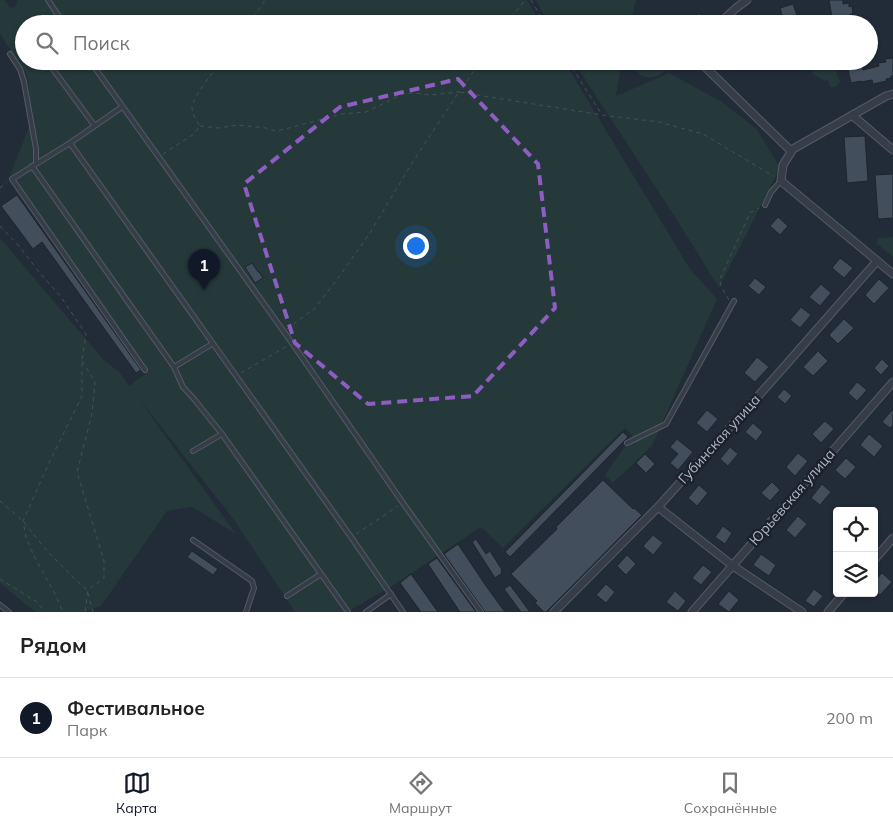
<!DOCTYPE html>
<html lang="ru">
<head>
<meta charset="utf-8">
<style>
	:root { --surface:#fff; --page:#f2f2f2; --text:#222; --muted:#767676; --line:#e0e0e0; --accent:#111827 }
	body { margin:0; font-family:Mulish,sans-serif; background:var(--page); color:var(--text) }
	.controls { position:absolute; right:15px; bottom:15px; display:grid; overflow:hidden; border-radius:5px; box-shadow:0 1px 4px #0004 }
	.controls button { width:45px; height:45px; display:grid; place-items:center; padding:0; border:0; border-bottom:1px solid var(--line); background:var(--surface); color:var(--text); font:25px sans-serif }
	.you { position:absolute; left:415px; top:245px; width:18px; height:18px; margin:-12px; border:4px solid #fff; border-radius:50%; background:#1a73e8; box-shadow:0 0 0 8px #1a73e833 }
	.badge { display:grid; place-items:center; width:32px; height:32px; border-radius:50%; background:var(--accent); color:#fff; font-size:16px; font-weight:700 }
	.pin { position:absolute; translate:-50% -41px; filter:drop-shadow(0 1px 2px #0008) }
	.pin::after { content:''; position:absolute; top:26px; width:18px; height:15px; background:inherit; clip-path:polygon(0 0,100% 0,50% 100%) }
	.list { margin:0; padding:0; list-style:none }
	h2 { display:flex; justify-content:space-between; align-items:center; height:65px; margin:0; padding:0 20px; font-size:21px }
	h2 small { font-size:16px; font-weight:400; color:var(--muted) }
	.list li { display:grid; grid-template-columns:32px 1fr auto; gap:15px; align-items:center; box-sizing:border-box; height:80px; padding:0 20px; border-top:1px solid var(--line) }
	.list b { display:block; font-size:19px; white-space:nowrap }
	.list p { margin:0; font-size:16px; white-space:nowrap; color:var(--muted) }
	.list em { font-size:16px; font-style:normal; color:var(--muted) }
	.icon { flex:none; width:28px; height:28px; fill:none; stroke:currentColor; stroke-width:2; stroke-linecap:round; stroke-linejoin:round }
	.map { position:relative; flex:none; width:893px; height:612px; overflow:hidden }
	.search { position:absolute; background:var(--surface); box-shadow:0 1px 4px #0004; left:15px; right:15px; top:15px; height:55px; display:flex; align-items:center; gap:12px; box-sizing:border-box; padding:0 18px; border-radius:28px; color:var(--muted); font-size:19px }
	.sheet { height:145px; background:var(--surface) }
	nav { display:flex; justify-content:space-around; align-items:center; box-sizing:border-box; height:70px; border-top:1px solid var(--line); background:var(--surface); font-size:14px; color:var(--muted) }
	nav a { display:grid; justify-items:center; gap:2px }
	nav .on { color:var(--accent) }
	.map>svg:first-child { display:block }
</style>
</head>
<body>
<div class="map">
<svg width="893" height="612" viewBox="0 0 893 612">
	<rect width="100%" height="100%" fill="#222b38"/>
	<path fill="#25383a" d="M0,0H4L11,8L15,6L18,0H527L541,24H24V61H564L690,269L717,299L652,446L613,483L605,475L632,436L625,428L503,548L481,527L392,586L347,612H295L232,517L139,399L236,534L192,507L167,511L101,606L85,612H35L0,583V238L102,358L120,373L129,386L149,371L10,175L33,117L27,75L0,34Z
		M536,0H636L630,24H549Z
		M573,61H622L616,96L669,73L722,102L757,129L780,168L719,288L677,220Z
		M635,61H668V68C665,71 661,74 658,76C645,80 634,75 635,61Z
		M824,61H834L838,79L840,80L839,84L835,87H830L828,80L825,81L811,73Z
		M893,237V257L876,243L878,238Z"/>
	<path fill="#434e5c" stroke="#1d242f" d="M829,0H843V4L849,3V7L852,6L853,14H850L851,19L835,22L834,17H832Z
		M793,4L800,24H785L780,8Z
		M699,13L710,24H688Z
		M893,58V76H891V78L886,79L887,81L873,84L872,80L861,82V81L851,83L846,61H861L863,70L879,66L878,63L886,62L885,59Z
		M865,136L868,181L847,183L844,137Z
		M893,174V218L878,219L875,175Z
		M17,195L141,370L136,373L42,242L33,249L1,206Z
		M778,217L788,226L780,235L770,226Z
		M840,258L853,268L844,278L832,268Z
		M252,263L258,272H259L263,278L255,283L245,267Z
		M755,278L766,287L759,295L748,286Z
		M879,279L889,288L874,304L865,295Z
		M821,284L831,293L820,306L809,297Z
		M801,307L811,315L800,328L790,320Z
		M844,319L854,328L838,344L829,335Z
		M818,351L828,361L813,376L803,367Z
		M757,357L769,367L755,382L744,373Z
		M882,359L889,366L881,375L874,368Z
		M857,382L867,390L857,401L848,393Z
		M784,389L792,396L785,404L777,397Z
		M893,409V425L890,428L882,422Z
		M707,410L718,419L707,432L696,423Z
		M825,421L834,429L821,443L812,434Z
		M753,423L763,432L756,441L745,432Z
		M623,432L628,437L510,557L505,552Z
		M869,434L883,446L874,457L860,445Z
		M677,439L693,452L678,470L670,463L678,454L670,447Z
		M730,447L738,454L728,466L720,459Z
		M798,453L808,461L795,476L786,467Z
		M645,454L655,464L646,473L636,463Z
		M846,458L856,467L845,479L835,470Z
		M603,480L633,509L634,508L642,515L565,593L546,612H544L535,603L537,601L511,574L557,529L556,527Z
		M772,482L780,490L770,501L761,493Z
		M822,484L831,492L820,505L811,498Z
		M699,485L708,493L697,506L688,498Z
		M798,516L807,524L795,538L786,530Z
		M723,526L732,533L725,544L715,537Z
		M653,535L663,543L653,555L643,546Z
		M476,539L486,554L490,551L502,570L501,571L502,573L495,578L472,542Z
		M458,544L486,586L505,612H485L444,554Z
		M192,551L218,569L213,575L187,557Z
		M761,554L776,565L769,576L753,565Z
		M627,555L636,564L626,575L617,566Z
		M437,558L476,612H460L428,564Z
		M703,565L712,572L701,585L692,578Z
		M882,573L892,582L880,595L874,590V582Z
		M411,574L438,612H421L400,583Z
		M606,584L615,592L606,603L596,595Z
		M510,585L530,612H521L504,589Z
		M814,589L823,596L814,607L805,601Z
		M675,591L686,601L678,611L666,602Z
		M729,591L739,600L729,612L718,604Z"/>
	<g fill="none" stroke-linecap="round" stroke-linejoin="round">
		<defs>
			<path id="service" d="M48,0L64,24
				M10,54L20,69L24,82L36,149V163
				M47,61L94,125
				M90,61L292,343L403,503L481,612
				M122,107L70,143L12,179L145,370
				M70,143L351,537L403,612
				M32,166L174,367L183,387L194,399L222,434L348,612
				M765,205L771,192L781,181
				M174,367L212,344
				M627,443L666,424L734,301
				M193,451L222,434
				M193,540L252,581L254,588L246,612
				M287,596L321,574
				M0,605L9,612
				M366,612L391,594"/>
			<path id="minor" d="M719,24L736,8L747,0
				M699,61L791,151
				M893,94L886,96L793,149L783,165L781,181L893,274
				M852,115L893,150
				M658,507L733,566L802,612
				M874,560L893,538
				M554,612L658,507L769,384L877,261
				M692,612L893,382
				M828,612L844,593"/>
		</defs>
		<use href="#service" stroke="#535b66" stroke-width="6"/>
		<use href="#minor" stroke="#535b66" stroke-width="9"/>
		<path stroke="#425356" stroke-width="1" stroke-dasharray="4 4" stroke-linecap="butt" d="M531,0L545,24
			M249,24L265,0
			M506,24L525,0
			M568,61L602,115L659,122L703,134L773,176
			M200,126L218,128L238,125L266,128L276,131L285,129L342,114L366,112L403,94L413,93L430,95L459,92L481,61
			M163,154L194,134L200,126C196,120 192,114 192,108C193,96 214,71 222,61
			M0,188L7,182
			M0,226L19,246L39,272L61,297L86,334L82,360V396L49,463L23,521L26,538L35,558L54,592L63,612
			M729,300L721,286L720,279L750,213L759,208
			M287,329L315,308L336,281L370,233L412,163L459,92L602,115
			M82,361L95,382L92,414L77,472L104,561V578L88,590L85,612
			M241,373L287,346
			M0,501L23,521L47,551L75,579L87,590
			M356,534L398,506
			M0,579L37,602L45,612
			M88,593L93,612"/>
		<use href="#service" stroke="#363d48" stroke-width="4"/>
		<use href="#minor" stroke="#363d48" stroke-width="7"/>
	</g>
	<path fill="none" stroke="#8e5dc1" stroke-width="4" stroke-dasharray="10 6" stroke-linejoin="round" d="M458,79L538,164L555,308L473,396L368,404L295,343L244,184L340,107Z"/>
	<g text-anchor="middle" dominant-baseline="central" stroke-width="5" stroke-linejoin="round" paint-order="stroke">
		<g font-size="14" fill="#b0b8c4" stroke="#1b222d">
			<text transform="translate(719 439) rotate(-48)">Губинская улица</text>
			<text transform="translate(792 497) rotate(-49)">Юрьевская улица</text>
		</g>
	</g>
</svg>
<div class="controls">
<button><svg class="icon" aria-label="locate" viewBox="0 0 24 24"><circle cx="12" cy="12" r="6"/><path d="M12 2v4M12 18v4M2 12h4M18 12h4"/></svg></button>
<button><svg class="icon" aria-label="layers" viewBox="0 0 24 24"><path d="M12 4l9 5-9 5-9-5zM3 14l9 5 9-5"/></svg></button>
</div>
<div class="you"></div>
<div class="pin badge" style="left:204px;top:290px">1</div>
<div class="search"><svg class="icon" aria-label="search" viewBox="0 0 24 24"><circle cx="10" cy="10" r="6"/><path d="M15 15l6 6"/></svg>Поиск</div>
</div>
<section class="sheet">
<h2>Рядом<small></small></h2>
<ul class="list">
<li><span class="badge">1</span><div><b>Фестивальное</b><p>Парк</p></div><em>200 m</em></li>
</ul>
</section>
<nav>
<a class="on"><svg class="icon" aria-label="map" viewBox="0 0 24 24"><path d="M3 6l6-2 6 2 6-2v14l-6 2-6-2-6 2zM9 4v14M15 6v14"/></svg>Карта</a>
<a><svg class="icon" aria-label="directions" viewBox="0 0 24 24"><path d="M12 3l9 9-9 9-9-9zM9 14v-3h6M13 9l2 2-2 2"/></svg>Маршрут</a>
<a><svg class="icon" aria-label="saved" viewBox="0 0 24 24"><path d="M7 4h10v16l-5-4-5 4z"/></svg>Сохранённые</a>
</nav>
</body>
</html>
